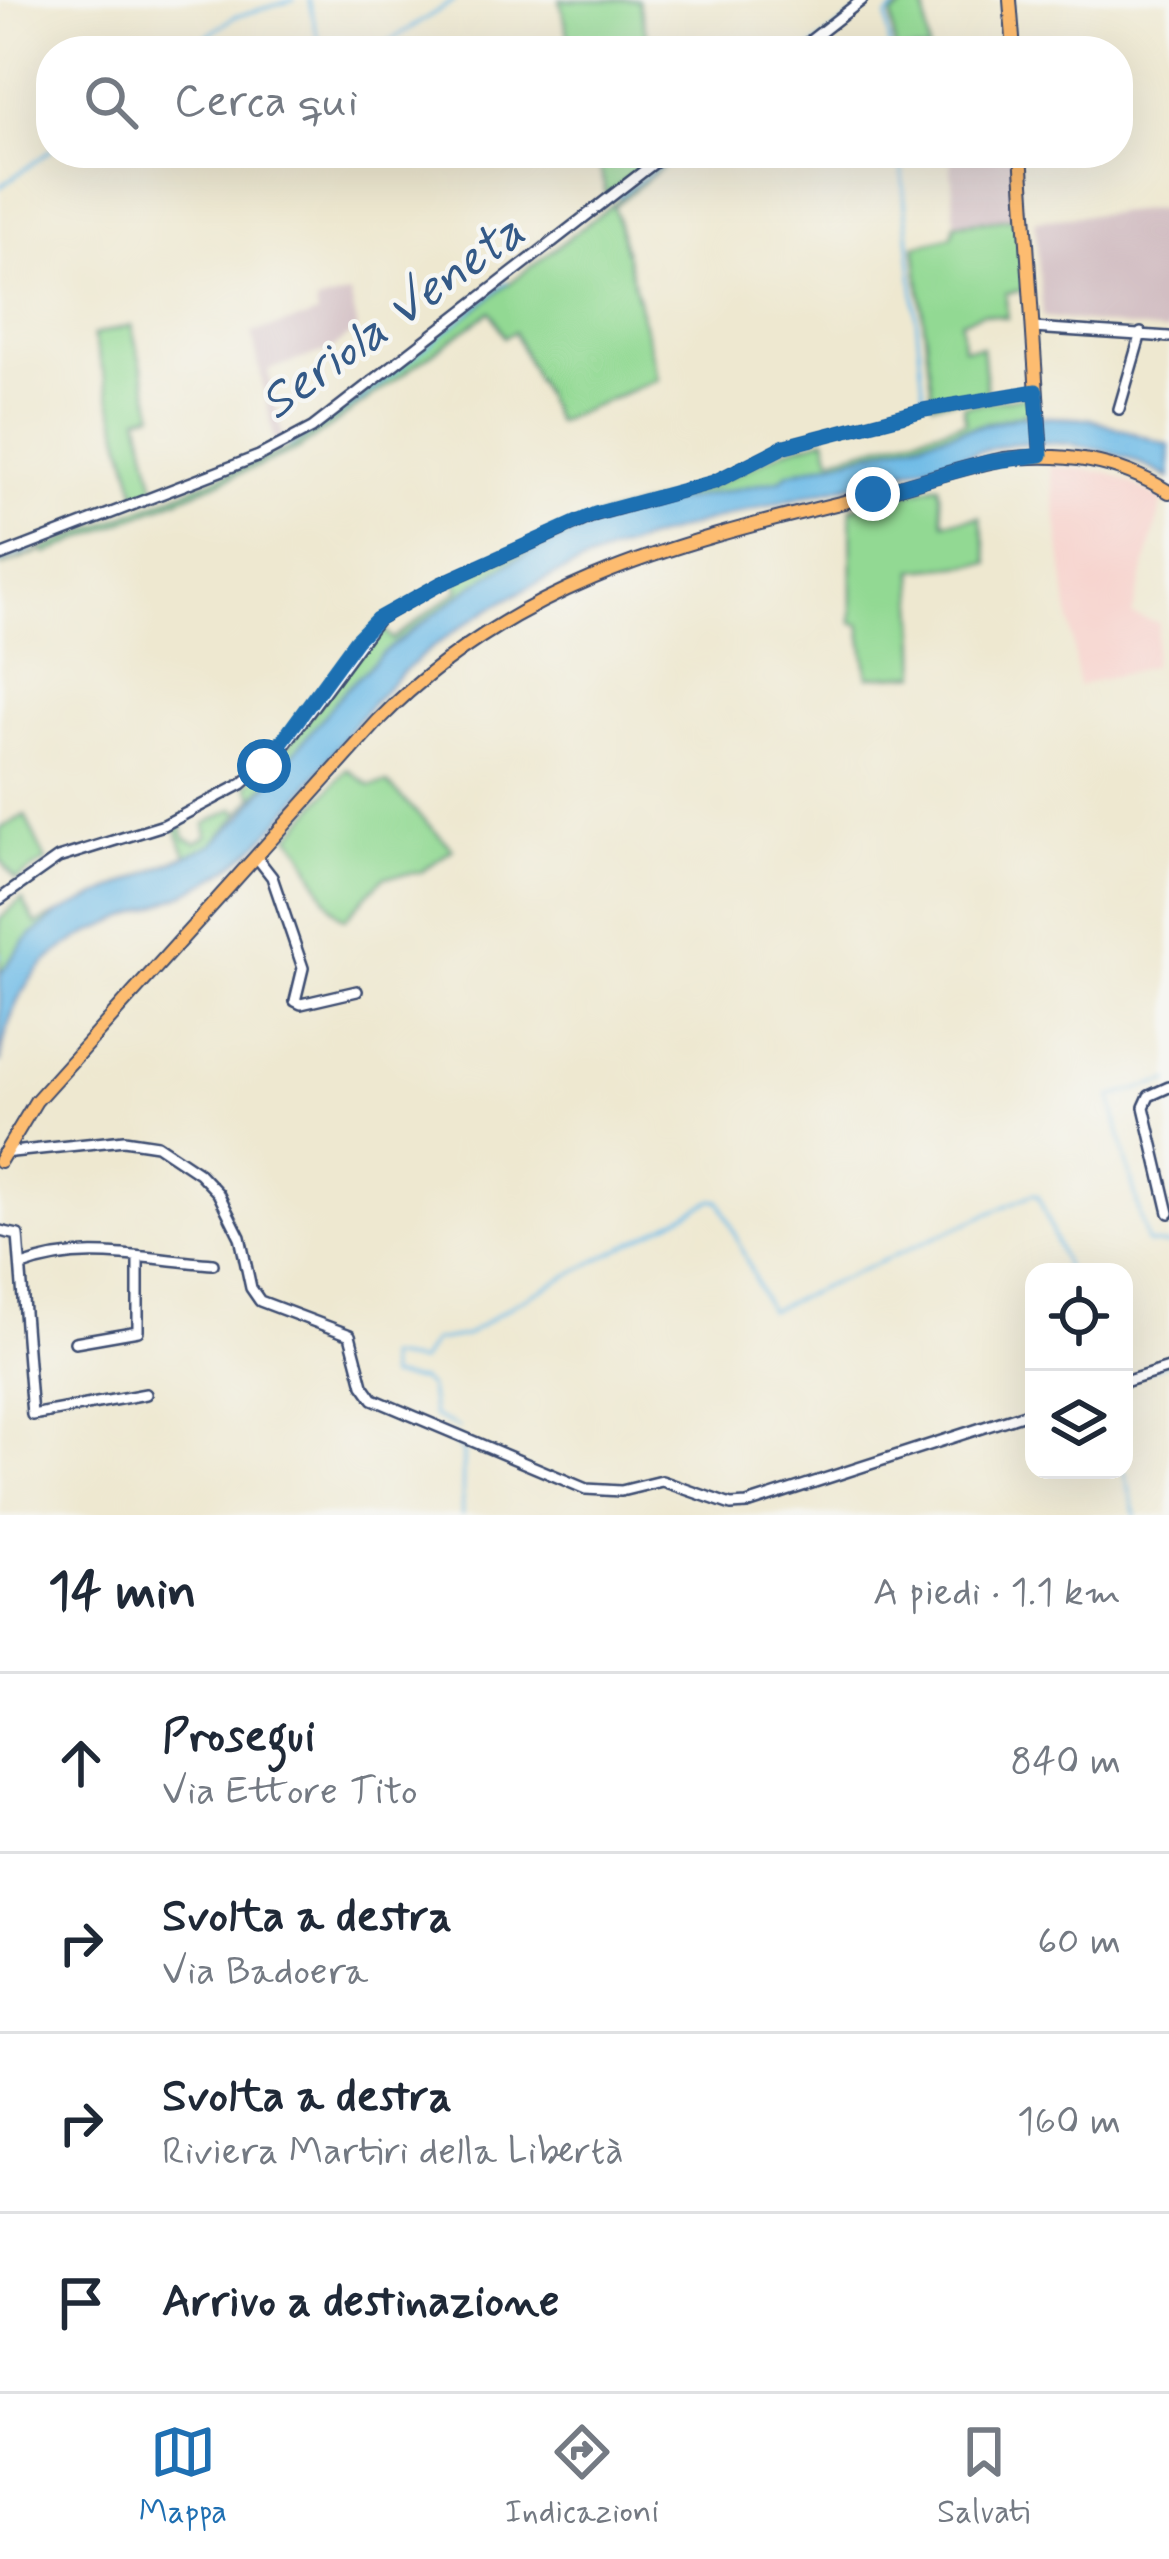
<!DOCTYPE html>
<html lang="it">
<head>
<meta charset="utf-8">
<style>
	:root { --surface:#fff; --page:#f6f6f7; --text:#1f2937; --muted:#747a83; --line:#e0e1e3; --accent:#1f6fb2 }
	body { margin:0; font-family:Mynerve,sans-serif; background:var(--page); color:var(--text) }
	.controls { position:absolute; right:36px; bottom:36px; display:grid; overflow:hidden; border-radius:24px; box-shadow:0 12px 48px #0002 }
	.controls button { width:108px; height:108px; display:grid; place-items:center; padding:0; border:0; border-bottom:3px solid var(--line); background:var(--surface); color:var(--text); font:60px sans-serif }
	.stop { position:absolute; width:36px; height:36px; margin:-27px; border:9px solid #1f6fb2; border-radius:50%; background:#fff }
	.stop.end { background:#1f6fb2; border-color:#fff; box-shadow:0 3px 12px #0008 }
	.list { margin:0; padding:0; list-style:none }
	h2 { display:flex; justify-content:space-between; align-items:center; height:156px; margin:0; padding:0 48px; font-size:51px }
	h2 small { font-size:39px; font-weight:400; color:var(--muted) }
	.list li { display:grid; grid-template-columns:78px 1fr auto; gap:36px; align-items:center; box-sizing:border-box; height:180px; padding:0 48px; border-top:3px solid var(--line) }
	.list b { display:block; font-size:45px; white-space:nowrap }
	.list p { margin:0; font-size:39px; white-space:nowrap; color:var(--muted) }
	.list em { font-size:39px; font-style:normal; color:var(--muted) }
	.icon { flex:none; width:66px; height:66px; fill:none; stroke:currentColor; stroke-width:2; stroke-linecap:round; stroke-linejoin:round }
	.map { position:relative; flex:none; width:1169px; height:1515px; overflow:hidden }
	.search { position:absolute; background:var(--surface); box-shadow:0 12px 48px #0002; left:36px; right:36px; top:36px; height:132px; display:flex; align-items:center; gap:30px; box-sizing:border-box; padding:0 42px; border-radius:48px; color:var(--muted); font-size:45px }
	.sheet { height:876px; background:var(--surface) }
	nav { display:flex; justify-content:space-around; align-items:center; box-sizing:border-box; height:168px; border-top:3px solid var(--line); background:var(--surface); font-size:33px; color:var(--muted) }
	nav a { display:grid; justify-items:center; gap:6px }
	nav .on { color:var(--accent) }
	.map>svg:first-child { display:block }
</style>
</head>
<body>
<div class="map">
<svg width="1169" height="1515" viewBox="0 0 1169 1515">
	<rect width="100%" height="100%" fill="#f6f6f2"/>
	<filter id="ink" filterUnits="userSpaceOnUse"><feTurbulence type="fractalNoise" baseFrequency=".00833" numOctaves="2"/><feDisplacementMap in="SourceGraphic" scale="24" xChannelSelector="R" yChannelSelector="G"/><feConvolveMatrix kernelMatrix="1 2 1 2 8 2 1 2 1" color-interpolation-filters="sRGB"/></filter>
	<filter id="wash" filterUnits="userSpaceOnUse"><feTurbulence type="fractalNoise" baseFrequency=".004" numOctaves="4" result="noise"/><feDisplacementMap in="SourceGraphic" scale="48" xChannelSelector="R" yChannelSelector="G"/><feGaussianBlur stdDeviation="2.7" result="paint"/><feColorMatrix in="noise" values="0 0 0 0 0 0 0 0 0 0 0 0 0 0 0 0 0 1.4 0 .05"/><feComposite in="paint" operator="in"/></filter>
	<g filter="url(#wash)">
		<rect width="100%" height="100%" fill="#eee8d0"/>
		<path fill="#f7d0ca" d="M1050,465L1110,473L1163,500L1132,615L1159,623L1152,666L1078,686Z"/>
		<path fill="#d2bec2" d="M950,153H1017L1021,217L955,224Z
			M1169,208V332L1043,317L1035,220Z
			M350,294L358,329L332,349L268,370L283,438L275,443L252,333L317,315L316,303Z"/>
		<path fill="#92d993" stroke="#568478" stroke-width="3" d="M560,0H638L649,45L572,51Z
			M913,0H924L929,51H895L892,16Z
			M597,153H636L639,170L606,195Z
			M680,153L614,206L658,379L556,422L514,332L504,337L491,311L299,449L46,554L43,550L0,567L297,445Z
			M1021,217L1027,290L1006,293L1007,318L983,313L961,321L963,348L982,347L987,395L933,403L915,246L952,236L955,224Z
			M131,325L154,413L139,417L156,493L138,498L93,335Z
			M1029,396L1032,409L1019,415L790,473L780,480L624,512L516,559L471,587L382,654L213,844L102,894L25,941L0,974V919L22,899L36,924L186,855L174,825L181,823L185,838L196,843L207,836L205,824L235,808L239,814L254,797L247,785L287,748L379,622L392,640L459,590L455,580L602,516L711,487L785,450L826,438L831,458L966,422L963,406Z
			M939,485L944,522L980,517L989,563L914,570L918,674L868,677L860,624L852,623L851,508Z
			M347,769L370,786L387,783L453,849L421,872L384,877L345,919C317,900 314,860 290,836Z
			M25,815L46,861L16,880L0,859V829Z"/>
		<path fill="#6cbae6" stroke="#4474a2" stroke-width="3" d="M1019,416L1090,419L1169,445V478C1120,449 1067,438 1010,444C946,459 882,478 817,493C671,529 530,564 412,664C341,723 299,817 232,866C134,937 20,911 0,1064V974L25,941L58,914L213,844L244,815L342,693L382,654L471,587L516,559L624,512L780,480L789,473Z"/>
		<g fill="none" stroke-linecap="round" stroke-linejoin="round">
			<path stroke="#6cbae6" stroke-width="3" d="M309,0L321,51
				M186,51L234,17L294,0
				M374,51L455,0
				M808,51L874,0
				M890,51L887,17L904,0
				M900,153L924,397
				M0,187L51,150
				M619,196L675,153
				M289,445L358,402L507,282
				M0,561L30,549
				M0,954L1,956
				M1169,1081L1111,1097L1147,1243L1169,1245
				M1148,1370L1169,1362
				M459,1428L433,1416L429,1388L421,1380L389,1377L386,1357L420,1362L433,1341L465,1336L517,1302L713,1200L720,1201L769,1311L1033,1194L1038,1195L1067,1272
				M453,1441L463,1453L462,1515
				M1124,1470L1136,1515"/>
		</g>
	</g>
	<g filter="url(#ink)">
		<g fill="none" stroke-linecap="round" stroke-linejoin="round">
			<defs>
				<path id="minor" d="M797,51L862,0
					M1033,328L1169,337
					M1119,409L1141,333
					M0,556L259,456L312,428L667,153
					M258,859L272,877L303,968L295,1001L301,1004L357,991
					M0,899L58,858L164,825L242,784L281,750L378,619L440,584L595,515L714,482L785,446L924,410L1037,391
					M1169,1087L1149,1096L1144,1107L1169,1213
					M3,1153L124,1140L157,1145L199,1173L218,1193L240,1237L251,1288L260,1301L350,1335L363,1385L373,1399L586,1489L621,1491L662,1481L731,1505L747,1504L1034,1411
					M0,1231L18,1235L32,1415L146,1394
					M22,1266C86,1242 146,1260 213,1264
					M75,1342L138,1331V1258
					M1124,1382L1169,1368"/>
				<path id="major" d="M1010,0L1014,51
					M1021,153L1041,455
					M0,1161L36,1101L377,722C508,587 668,545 844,502C898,489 950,470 1004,459C1064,452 1117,460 1169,492"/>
			</defs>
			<use href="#minor" stroke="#3b4b6f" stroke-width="14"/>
			<use href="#major" stroke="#3b4b6f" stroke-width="16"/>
			<use href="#minor" stroke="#fff" stroke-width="9"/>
			<use href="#major" stroke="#fdbc6f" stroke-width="12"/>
		</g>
	</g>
	<g fill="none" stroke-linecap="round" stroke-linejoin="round" filter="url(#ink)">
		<path stroke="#1f6fb2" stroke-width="15" d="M264,766L356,640L377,619L440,584L595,514L714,482L785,446L924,410L1036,391L1041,455L988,462L873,494"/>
	</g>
	<g text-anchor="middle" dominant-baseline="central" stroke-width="9" stroke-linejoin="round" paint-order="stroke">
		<g font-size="51" font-style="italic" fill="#335987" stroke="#f6f6f2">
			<text transform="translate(393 318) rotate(-36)">Seriola Veneta</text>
		</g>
	</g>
</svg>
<div class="controls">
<button><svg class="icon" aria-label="locate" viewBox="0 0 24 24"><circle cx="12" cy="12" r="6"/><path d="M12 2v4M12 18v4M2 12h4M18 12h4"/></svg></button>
<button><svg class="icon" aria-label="layers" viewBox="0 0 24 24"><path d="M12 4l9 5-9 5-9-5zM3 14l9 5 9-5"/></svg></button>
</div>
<div class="stop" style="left:264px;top:766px"></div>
<div class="stop end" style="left:873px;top:494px"></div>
<div class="search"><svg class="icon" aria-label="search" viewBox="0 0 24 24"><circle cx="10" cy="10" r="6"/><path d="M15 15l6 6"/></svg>Cerca qui</div>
</div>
<section class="sheet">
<h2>14 min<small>A piedi · 1.1 km</small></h2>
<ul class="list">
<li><svg class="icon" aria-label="ahead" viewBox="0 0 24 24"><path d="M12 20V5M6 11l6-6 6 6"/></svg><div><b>Prosegui</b><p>Via Ettore Tito</p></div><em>840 m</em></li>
<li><svg class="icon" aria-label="right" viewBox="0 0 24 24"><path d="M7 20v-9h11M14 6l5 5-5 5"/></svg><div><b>Svolta a destra</b><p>Via Badoera</p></div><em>60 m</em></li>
<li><svg class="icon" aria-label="right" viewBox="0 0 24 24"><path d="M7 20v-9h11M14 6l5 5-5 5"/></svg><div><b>Svolta a destra</b><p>Riviera Martiri della Libertà</p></div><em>160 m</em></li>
<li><svg class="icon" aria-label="arrive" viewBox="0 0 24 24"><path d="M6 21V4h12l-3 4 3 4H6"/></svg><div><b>Arrivo a destinazione</b></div></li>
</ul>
</section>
<nav>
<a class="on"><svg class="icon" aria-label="map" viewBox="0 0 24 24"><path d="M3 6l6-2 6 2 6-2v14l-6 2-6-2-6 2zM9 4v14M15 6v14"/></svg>Mappa</a>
<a><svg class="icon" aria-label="directions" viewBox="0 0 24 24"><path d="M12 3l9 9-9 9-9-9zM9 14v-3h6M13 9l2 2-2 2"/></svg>Indicazioni</a>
<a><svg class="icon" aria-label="saved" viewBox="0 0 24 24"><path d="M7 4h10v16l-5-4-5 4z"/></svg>Salvati</a>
</nav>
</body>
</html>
